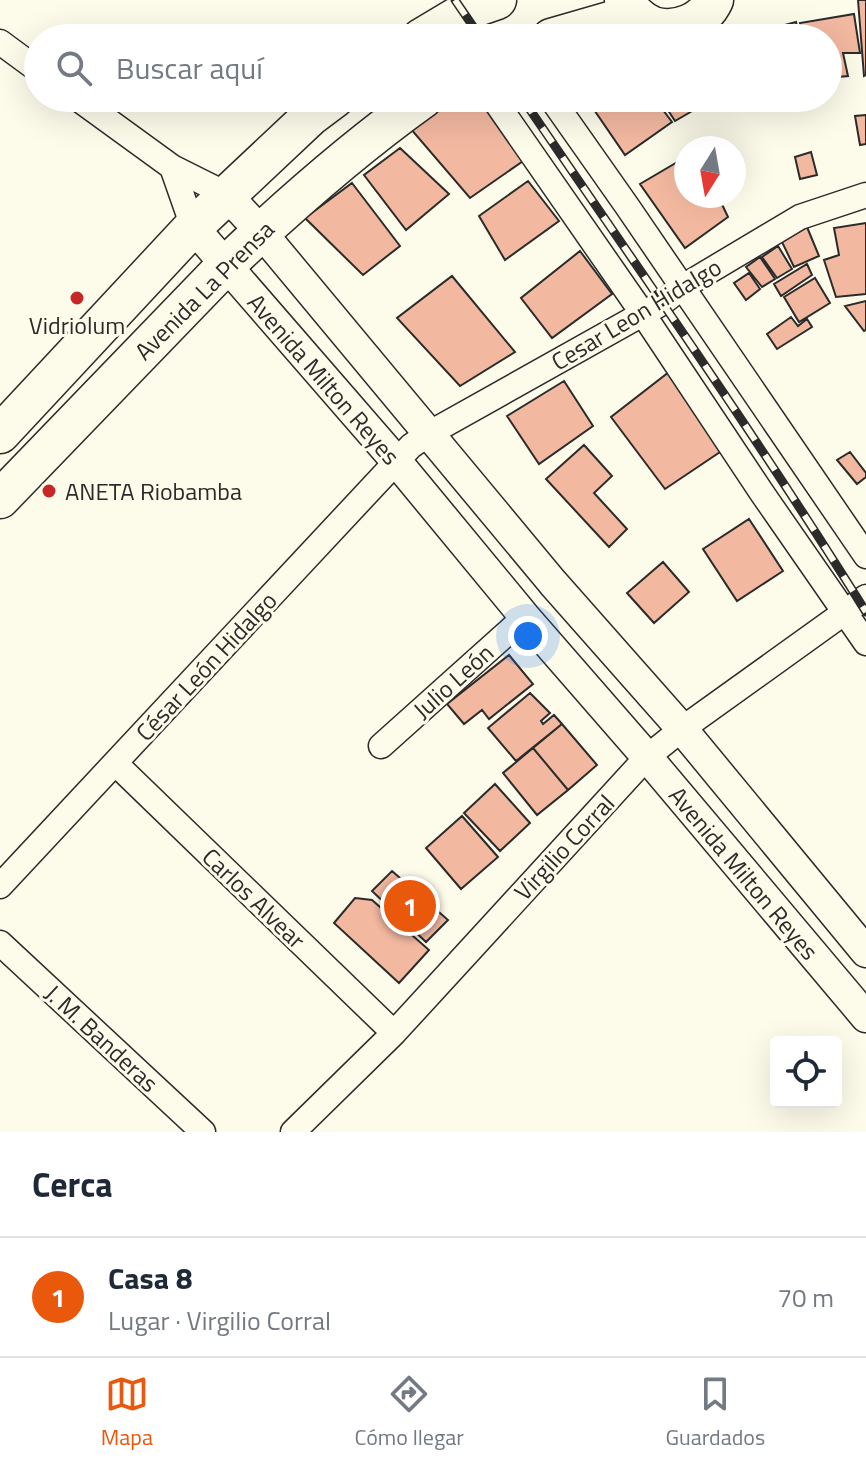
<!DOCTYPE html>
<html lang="es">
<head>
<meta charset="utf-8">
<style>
	:root { --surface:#fff; --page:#f2f2f3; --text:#1f2937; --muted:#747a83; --line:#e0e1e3; --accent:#ea580c }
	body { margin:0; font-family:"Titillium Web",sans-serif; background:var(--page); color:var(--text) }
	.controls { position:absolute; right:24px; bottom:24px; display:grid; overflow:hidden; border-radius:8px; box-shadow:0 8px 32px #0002 }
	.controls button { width:72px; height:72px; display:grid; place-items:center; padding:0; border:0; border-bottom:2px solid var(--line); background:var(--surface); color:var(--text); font:40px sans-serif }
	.compass { position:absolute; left:674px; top:136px; width:72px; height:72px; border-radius:50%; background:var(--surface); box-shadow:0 8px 32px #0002; rotate:191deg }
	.you { position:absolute; left:528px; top:636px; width:28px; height:28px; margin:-20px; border:6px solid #fff; border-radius:50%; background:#1a73e8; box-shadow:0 0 0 12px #1a73e833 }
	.badge { display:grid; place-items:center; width:52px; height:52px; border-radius:50%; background:var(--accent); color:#fff; font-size:26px; font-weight:700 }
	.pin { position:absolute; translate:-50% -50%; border:4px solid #fff; box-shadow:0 2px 8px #0006 }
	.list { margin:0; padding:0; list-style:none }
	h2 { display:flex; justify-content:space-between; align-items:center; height:104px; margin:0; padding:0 32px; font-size:34px }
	h2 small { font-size:26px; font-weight:400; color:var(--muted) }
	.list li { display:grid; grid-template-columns:52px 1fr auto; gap:24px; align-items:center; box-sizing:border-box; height:120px; padding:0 32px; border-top:2px solid var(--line) }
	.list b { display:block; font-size:30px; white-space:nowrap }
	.list p { margin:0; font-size:26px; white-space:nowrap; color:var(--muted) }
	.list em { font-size:26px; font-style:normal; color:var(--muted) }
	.icon { flex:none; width:44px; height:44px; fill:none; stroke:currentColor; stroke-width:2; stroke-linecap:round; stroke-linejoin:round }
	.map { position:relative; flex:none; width:866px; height:1132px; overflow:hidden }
	.search { position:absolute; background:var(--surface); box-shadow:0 8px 32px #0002; left:24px; right:24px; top:24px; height:88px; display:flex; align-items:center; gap:20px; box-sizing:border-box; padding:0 28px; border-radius:44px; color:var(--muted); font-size:30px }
	.sheet { height:224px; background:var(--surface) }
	nav { display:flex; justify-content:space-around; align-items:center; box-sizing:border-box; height:112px; border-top:2px solid var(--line); background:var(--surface); font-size:22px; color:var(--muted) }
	nav a { display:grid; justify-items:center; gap:4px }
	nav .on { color:var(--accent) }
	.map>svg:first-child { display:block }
</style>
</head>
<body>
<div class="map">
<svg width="866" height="1132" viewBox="0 0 866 1132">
	<rect width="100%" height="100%" fill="#fdfbea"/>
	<path fill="#f2b8a0" stroke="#2b2b2b" stroke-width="2" d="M858,0H866V75L864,76Z
		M854,14L860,53H843L848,76L828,78V38H803L800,23Z
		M796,22L800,38H748L747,35Z
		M455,98H479L526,159L470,198L410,128Z
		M586,98H654L672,122L625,155Z
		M660,98H728L718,104L713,99L675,121Z
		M866,115V144L860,145L855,116Z
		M400,148L449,194L406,230L364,175Z
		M811,152L817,175L800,179L795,157Z
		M686,157V196H718L728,217L685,248L640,184Z
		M528,181L559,221L505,260L479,216Z
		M352,183L400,246L363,275L305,218Z
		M866,223V294L836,297L824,260L839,255L834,228Z
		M807,227L819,256L794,267L782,242Z
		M778,246L792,269L777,278L762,257Z
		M580,251L612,294L552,338L521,298Z
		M760,257L775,279L762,287L746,267Z
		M807,264L812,275L781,296L774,284Z
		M749,273L760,289L746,300L734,283Z
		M452,276L515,352L460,386L397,318Z
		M815,278L830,303L799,322L784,297Z
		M866,301V330L864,331L845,306Z
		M791,317L798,326L807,319L812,327L777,349L767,334Z
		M669,372L723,450L665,489L611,417Z
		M564,381L593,426L539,464L507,416Z
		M584,445L612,476L594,493L627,529L609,547L546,479Z
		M850,452L866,473V477L857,484L837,460Z
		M749,519L783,571L737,601L703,549Z
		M663,562L689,592L654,623L627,593Z
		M509,655L533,684L489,719L482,710L464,724L447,704Z
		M530,693L550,713L541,721L543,724L554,715L562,724L516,761L488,728Z
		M562,724L597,765L568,790L533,748Z
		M533,748L568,790L537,815L503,773Z
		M495,784L530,823L500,851L464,813Z
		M462,816L498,857L461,889L426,848Z
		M392,871L448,920L426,942L372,891Z
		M355,898L372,900L429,950L399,983L334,923Z"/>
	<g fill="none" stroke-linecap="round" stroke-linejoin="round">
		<defs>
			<path id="minor" d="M0,42L38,70
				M77,98L172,167L226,194
				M493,98L643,314L762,493L866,643
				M551,98L627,206L866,556
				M172,167L193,227
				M381,746L525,617
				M115,763L394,1033
				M0,886L411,446L430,433L662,303L681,288L800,217L866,195
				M0,943L203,1132
				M293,1132L394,1033L647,757L682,729L866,597"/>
			<path id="tertiary" d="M226,194L261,232L553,583L682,729L866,952
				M193,227L397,462L525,617L647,757L866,1017"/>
			<path id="primary" d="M624,0C631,11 640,21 653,26C676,33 704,22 714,0
				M421,38L468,10L497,0
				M551,38L634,14
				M0,434L193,227L311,116L335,98
				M0,499L225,266C288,206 354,148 424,98"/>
		</defs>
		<use href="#minor" stroke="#2b2b2b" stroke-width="27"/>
		<use href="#tertiary" stroke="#2b2b2b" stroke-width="33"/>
		<use href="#primary" stroke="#2b2b2b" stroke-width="41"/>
		<use href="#minor" stroke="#fdfbea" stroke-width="24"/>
		<use href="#tertiary" stroke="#fdfbea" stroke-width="30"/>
		<use href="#primary" stroke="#fdfbea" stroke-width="38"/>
		<defs>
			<path id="rail" d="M455,0L481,38
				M522,98C638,268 757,437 866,612"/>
		</defs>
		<use href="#rail" stroke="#2b2b2b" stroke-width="9"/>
		<use href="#rail" stroke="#fdfbea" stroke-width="6" stroke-dasharray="18" stroke-linecap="butt"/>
	</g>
	<g fill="#c62828" stroke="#fdfbea" stroke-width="3">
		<circle cx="77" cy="298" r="8"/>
		<circle cx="49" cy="491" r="8"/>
	</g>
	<g text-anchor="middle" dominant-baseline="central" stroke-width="6" stroke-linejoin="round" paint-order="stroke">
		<g font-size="24" fill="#2b2b2b" stroke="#fdfbea">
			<text transform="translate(204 290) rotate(-45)">Avenida La Prensa</text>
			<text transform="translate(636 314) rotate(-31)">Cesar Leon Hidalgo</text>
			<text transform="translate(324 379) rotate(49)">Avenida Milton Reyes</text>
			<text transform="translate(206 666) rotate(-47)">César León Hidalgo</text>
			<text transform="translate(453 681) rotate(-42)">Julio León</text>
			<text transform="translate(564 847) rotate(-47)">Virgilio Corral</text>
			<text transform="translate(744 873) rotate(50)">Avenida Milton Reyes</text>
			<text transform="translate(254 898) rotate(44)">Carlos Alvear</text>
			<text transform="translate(102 1038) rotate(43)">J. M. Banderas</text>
		</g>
		<g font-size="24" fill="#2b2b2b" stroke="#fdfbea">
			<text x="77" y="325">Vidriolum</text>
			<text x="65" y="491" text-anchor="start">ANETA Riobamba</text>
		</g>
	</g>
</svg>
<div class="controls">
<button><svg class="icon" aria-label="locate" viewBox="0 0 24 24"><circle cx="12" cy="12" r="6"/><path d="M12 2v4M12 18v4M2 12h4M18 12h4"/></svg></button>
</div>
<svg class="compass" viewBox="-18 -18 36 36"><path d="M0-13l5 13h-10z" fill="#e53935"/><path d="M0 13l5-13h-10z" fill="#747a83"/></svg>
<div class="you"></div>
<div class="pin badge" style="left:410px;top:906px">1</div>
<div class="search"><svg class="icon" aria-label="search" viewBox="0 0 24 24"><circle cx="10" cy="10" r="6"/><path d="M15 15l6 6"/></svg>Buscar aquí</div>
</div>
<section class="sheet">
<h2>Cerca<small></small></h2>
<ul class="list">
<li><span class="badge">1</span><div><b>Casa 8</b><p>Lugar · Virgilio Corral</p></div><em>70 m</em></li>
</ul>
</section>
<nav>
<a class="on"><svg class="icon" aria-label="map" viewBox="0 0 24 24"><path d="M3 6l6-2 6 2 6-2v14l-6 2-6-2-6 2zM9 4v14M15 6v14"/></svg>Mapa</a>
<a><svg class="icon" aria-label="directions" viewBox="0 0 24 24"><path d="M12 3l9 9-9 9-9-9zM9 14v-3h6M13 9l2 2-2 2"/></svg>Cómo llegar</a>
<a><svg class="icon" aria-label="saved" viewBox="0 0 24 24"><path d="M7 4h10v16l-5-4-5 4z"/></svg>Guardados</a>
</nav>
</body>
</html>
